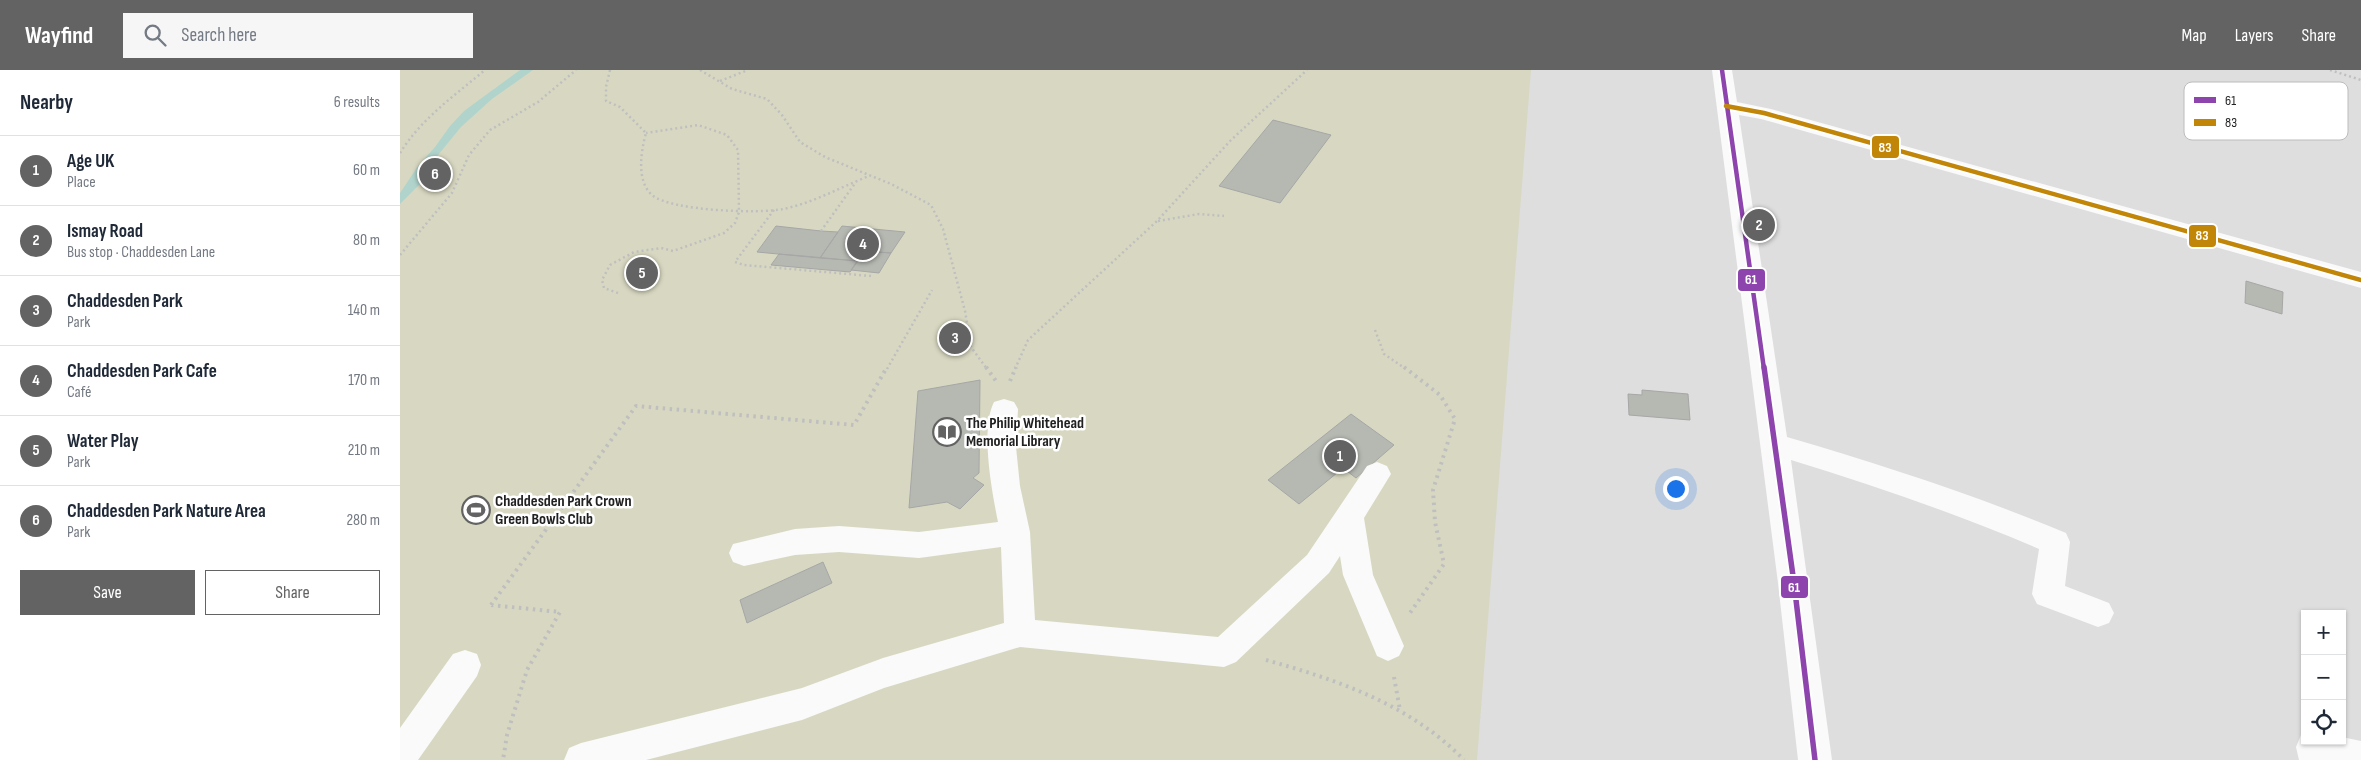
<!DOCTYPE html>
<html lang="en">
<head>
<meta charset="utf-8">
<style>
	:root { --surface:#fff; --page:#f6f6f7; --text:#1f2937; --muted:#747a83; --line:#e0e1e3; --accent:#626362 }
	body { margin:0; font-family:"Sofia Sans Condensed",sans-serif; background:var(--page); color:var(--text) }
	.controls { position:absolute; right:15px; bottom:15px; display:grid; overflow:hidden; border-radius:0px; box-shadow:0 1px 4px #0004 }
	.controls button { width:45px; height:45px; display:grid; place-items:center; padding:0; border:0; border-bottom:1px solid var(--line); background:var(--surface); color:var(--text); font:25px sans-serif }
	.you { position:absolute; left:1275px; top:418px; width:18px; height:18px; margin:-12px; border:4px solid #fff; border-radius:50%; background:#1a73e8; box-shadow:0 0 0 8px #1a73e833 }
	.badge { display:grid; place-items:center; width:32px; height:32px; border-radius:50%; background:var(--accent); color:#fff; font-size:16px; font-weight:700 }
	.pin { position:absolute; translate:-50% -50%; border:2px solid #fff; box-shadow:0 1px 5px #0006 }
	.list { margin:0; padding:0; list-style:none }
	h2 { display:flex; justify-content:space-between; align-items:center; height:65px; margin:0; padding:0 20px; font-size:21px }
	h2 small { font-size:16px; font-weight:400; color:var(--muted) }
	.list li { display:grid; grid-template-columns:32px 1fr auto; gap:15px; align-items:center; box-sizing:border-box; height:70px; padding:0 20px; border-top:1px solid var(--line) }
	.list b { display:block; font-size:19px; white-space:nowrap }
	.list p { margin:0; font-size:16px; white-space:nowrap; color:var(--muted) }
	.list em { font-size:16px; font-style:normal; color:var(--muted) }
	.actions { display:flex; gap:10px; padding:15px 20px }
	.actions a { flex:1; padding:11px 0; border:1px solid var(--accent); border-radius:0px; text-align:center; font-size:18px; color:var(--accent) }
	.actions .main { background:var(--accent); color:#fff }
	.icon { flex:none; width:28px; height:28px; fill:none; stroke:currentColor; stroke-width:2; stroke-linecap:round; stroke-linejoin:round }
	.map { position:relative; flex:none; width:1961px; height:690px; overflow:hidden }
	header { display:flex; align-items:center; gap:30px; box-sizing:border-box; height:70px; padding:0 25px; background:var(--accent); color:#fff }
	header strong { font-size:24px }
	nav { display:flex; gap:28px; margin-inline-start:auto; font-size:18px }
	.search { width:350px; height:45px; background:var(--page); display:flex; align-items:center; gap:12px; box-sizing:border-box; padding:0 18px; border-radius:0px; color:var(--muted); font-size:19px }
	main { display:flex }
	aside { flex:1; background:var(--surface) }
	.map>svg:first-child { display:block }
</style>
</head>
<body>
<header>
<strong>Wayfind</strong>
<div class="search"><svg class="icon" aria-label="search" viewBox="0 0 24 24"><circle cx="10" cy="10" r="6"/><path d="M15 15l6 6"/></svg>Search here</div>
<nav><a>Map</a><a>Layers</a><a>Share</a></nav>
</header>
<main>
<aside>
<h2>Nearby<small>6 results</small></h2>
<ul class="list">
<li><span class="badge">1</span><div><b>Age UK</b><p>Place</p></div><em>60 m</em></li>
<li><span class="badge">2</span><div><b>Ismay Road</b><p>Bus stop · Chaddesden Lane</p></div><em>80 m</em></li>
<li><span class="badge">3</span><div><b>Chaddesden Park</b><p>Park</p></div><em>140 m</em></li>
<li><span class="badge">4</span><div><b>Chaddesden Park Cafe</b><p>Café</p></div><em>170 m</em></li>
<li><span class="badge">5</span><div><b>Water Play</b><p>Park</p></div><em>210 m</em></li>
<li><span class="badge">6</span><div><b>Chaddesden Park Nature Area</b><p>Park</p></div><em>280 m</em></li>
</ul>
<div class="actions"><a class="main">Save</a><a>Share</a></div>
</aside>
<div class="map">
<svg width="1961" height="690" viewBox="0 0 1961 690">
	<rect width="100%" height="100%" fill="#dedede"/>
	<path fill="#d8d8c2" d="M0,0H1131L1077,690H0Z"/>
	<path fill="#b0d4cc" d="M120,0H133L92,29L61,57L34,90L21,113L0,134V123L18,96L35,77L50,56L64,41Z"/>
	<path fill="#b6b9b2" stroke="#a6a7a6" d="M873,50L931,65L880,133L819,116Z
		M376,156L421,161L438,162L420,188L357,182Z
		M442,156L505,162L491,183L464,181L458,191L420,188Z
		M464,181L491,183L479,203L451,200Z
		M379,184L403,186L458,191L450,202L371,195Z
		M1846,211L1883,222L1882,244L1845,233Z
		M580,310L579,403L573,408L584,415L560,439L547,432L509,438L518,321Z
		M1242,320L1288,324L1290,350L1229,345L1228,324L1242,325Z
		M951,344L994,375L956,408L943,398L899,434L868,410Z
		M423,492L432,513L347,553L340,530Z"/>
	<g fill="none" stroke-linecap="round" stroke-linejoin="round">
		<path stroke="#bfbfbf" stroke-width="2.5" stroke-dasharray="2 3" stroke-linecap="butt" d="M210,0L206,17V31L220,37L246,63C241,81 236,111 252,125C270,141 360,144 383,139C413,133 441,117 469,106
			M300,0L332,19L367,29L382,45L400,72L425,87L491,114L531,135L543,159L565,241L571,277L587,299
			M1930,0L1961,10
			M320,11L348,0
			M0,83C21,49 54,26 85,0
			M374,140L335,192L344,195L471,206
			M758,151L799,144L824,146
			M421,161L456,112
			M0,185L52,123L69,85L90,60L138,32L176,0
			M218,223L204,218L202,210L210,195L234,182L261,178L273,181L324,163L335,153L339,142L338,80L327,65L298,55L246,63
			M975,260L984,284L1006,299
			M487,299L532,220
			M615,299L628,270L757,151L831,70L907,0"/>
		<path stroke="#bfbfbf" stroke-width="4" stroke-dasharray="2.5 4.5" stroke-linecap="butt" d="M586,297L596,311
			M1004,297L1040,325L1055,349L1033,420L1035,452L1044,494L1010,543
			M610,311L616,297
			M91,535L236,336L454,355L487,297
			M91,535L160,542L127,600L107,665L103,690
			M866,590C938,610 1011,635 1064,690
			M994,607L1000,640"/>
		<path fill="#fafafa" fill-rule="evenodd" d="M1312,0H1332L1337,32L1371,39L1961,202V218L1361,49L1339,45L1387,367C1482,395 1575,425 1666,463L1670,472L1665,516L1709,533L1714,543L1709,553L1698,557L1637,534L1632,524L1639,479C1558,444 1475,416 1391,390L1432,690H1398L1378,513Z
			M604,329L614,332L618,339L616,377L620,416L630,462L635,550L818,567L907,485L967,396L977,392L987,396L991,404L964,448L973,505L1004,576L999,586L988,591L977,586L943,505L940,486L929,503L836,592L824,597L620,577L484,618L402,650L246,690H164L169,678L181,673L402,618L483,588L604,553L601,477L519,488L439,482L395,485L344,496L333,492L329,483L333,474L395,459L439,456L519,462L598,452C592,422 580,359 594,332Z
			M65,580L77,584L81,595L77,606L18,690H0V658L53,584Z
			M1905,664V671H1942V667L1961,671V690H1899L1896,677L1901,665Z"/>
		<defs>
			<path id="bus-1-far1" d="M1322,0L1364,299"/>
			<path id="bus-1" d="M1364,297L1394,513L1415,690"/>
			<path id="bus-2" d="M1326,36L1364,43L1961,210"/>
		</defs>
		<use href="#bus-1-far1" stroke="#fff" stroke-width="8"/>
		<use href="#bus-1" stroke="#fff" stroke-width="9"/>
		<use href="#bus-2" stroke="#fff" stroke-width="8"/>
		<use href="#bus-1-far1" stroke="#8e44ad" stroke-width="4.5"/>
		<use href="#bus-1" stroke="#8e44ad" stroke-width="5.5"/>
		<use href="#bus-2" stroke="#c18508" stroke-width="4.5"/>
	</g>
	<defs>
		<symbol id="library-ring" viewBox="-11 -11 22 22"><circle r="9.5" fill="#fff" stroke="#626362" stroke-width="1.5"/><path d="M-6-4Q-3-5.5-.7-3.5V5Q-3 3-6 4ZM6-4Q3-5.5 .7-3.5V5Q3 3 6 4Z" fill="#626362"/></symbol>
		<symbol id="stadium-ring" viewBox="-11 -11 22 22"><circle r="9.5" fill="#fff" stroke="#626362" stroke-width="1.5"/><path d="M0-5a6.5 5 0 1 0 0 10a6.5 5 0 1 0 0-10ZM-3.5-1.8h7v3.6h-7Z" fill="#626362"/></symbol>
	</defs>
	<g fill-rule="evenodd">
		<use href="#library-ring" x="531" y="346" width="32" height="32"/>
		<use href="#stadium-ring" x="60" y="424" width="32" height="32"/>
	</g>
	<g text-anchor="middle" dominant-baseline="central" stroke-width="5" stroke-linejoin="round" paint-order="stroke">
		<g font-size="16" font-weight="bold" fill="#202120" stroke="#fff" text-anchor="start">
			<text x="566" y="353">The Philip Whitehead<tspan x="566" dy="18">Memorial Library</tspan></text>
			<text x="95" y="431">Chaddesden Park Crown<tspan x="95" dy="18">Green Bowls Club</tspan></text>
		</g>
	</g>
	<rect x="1784" y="12" width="164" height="58" rx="8" fill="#fff" stroke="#bcbcbc" stroke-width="1"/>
	<rect x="1794" y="27" width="22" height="6" fill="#8e44ad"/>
	<rect x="1794" y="49" width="22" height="7" fill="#c18508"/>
	<g font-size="14" fill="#202120">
		<text x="1825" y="35">61</text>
		<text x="1825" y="57">83</text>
	</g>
	<g stroke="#fff" stroke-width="2">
		<rect x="1471" y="65" width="29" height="24" rx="5" fill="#c18508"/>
		<rect x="1788" y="154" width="29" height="24" rx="5" fill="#c18508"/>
		<rect x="1337" y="198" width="29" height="24" rx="5" fill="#8e44ad"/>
		<rect x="1380" y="505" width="29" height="24" rx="5" fill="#8e44ad"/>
	</g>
	<g font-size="14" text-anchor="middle" font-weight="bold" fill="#fff">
		<text x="1485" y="82">83</text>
		<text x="1802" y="170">83</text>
		<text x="1351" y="214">61</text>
		<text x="1394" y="522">61</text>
	</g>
</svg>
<div class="controls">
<button>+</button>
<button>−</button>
<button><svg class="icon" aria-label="locate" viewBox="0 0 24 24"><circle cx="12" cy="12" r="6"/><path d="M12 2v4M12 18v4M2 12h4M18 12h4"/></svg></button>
</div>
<div class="you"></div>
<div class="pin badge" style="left:940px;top:386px">1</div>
<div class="pin badge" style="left:1359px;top:155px">2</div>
<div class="pin badge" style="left:555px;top:268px">3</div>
<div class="pin badge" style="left:463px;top:174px">4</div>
<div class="pin badge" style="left:242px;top:203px">5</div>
<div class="pin badge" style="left:35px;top:104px">6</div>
</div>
</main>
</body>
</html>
